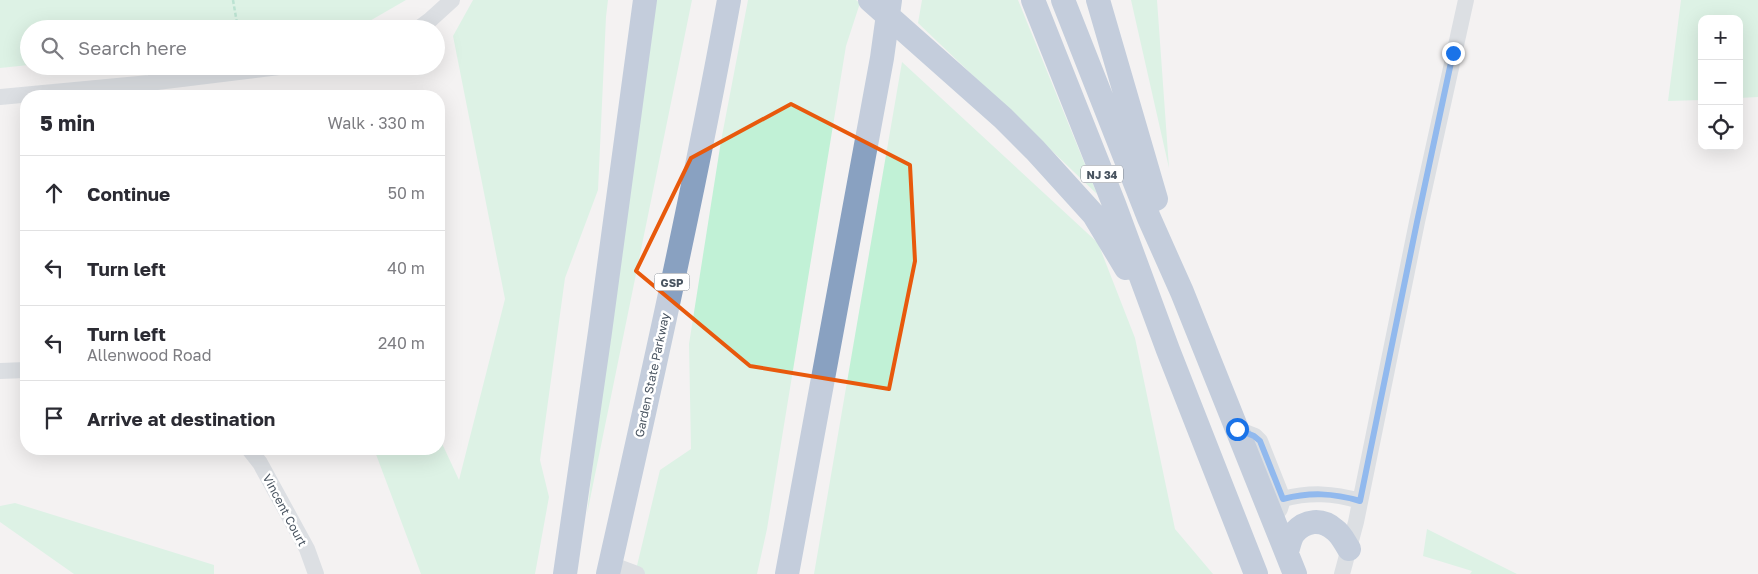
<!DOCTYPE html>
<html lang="en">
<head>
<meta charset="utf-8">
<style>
	:root { --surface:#fff; --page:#f2f2f3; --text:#2b2b33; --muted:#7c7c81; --line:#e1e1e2 }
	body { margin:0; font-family:"Golos Text",sans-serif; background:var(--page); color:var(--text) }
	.controls { position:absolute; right:15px; top:15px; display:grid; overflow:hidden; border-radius:10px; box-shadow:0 5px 20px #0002 }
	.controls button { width:45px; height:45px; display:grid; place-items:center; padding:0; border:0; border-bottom:1px solid var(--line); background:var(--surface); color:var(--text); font:25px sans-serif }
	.stop { position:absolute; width:15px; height:15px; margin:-11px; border:4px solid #1a73e8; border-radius:50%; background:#fff }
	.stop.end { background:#1a73e8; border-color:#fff; box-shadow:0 1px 5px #0008 }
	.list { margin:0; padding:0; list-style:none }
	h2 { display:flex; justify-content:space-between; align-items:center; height:65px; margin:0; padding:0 20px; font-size:21px }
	h2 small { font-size:16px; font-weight:400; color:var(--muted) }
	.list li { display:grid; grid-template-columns:32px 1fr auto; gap:15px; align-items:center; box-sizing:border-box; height:75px; padding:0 20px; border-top:1px solid var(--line) }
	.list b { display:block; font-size:19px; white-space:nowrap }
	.list p { margin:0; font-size:16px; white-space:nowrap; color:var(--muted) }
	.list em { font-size:16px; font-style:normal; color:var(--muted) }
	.icon { flex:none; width:28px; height:28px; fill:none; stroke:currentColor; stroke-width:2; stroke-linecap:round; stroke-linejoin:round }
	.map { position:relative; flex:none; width:1758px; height:574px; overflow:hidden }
	.search { position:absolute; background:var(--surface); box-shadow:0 5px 20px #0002; left:20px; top:20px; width:425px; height:55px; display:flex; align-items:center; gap:12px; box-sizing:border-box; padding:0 18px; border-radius:28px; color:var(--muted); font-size:19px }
	.panel { position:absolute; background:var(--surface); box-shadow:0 5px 20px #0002; left:20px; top:90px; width:425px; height:365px; border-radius:20px }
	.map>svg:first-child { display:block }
</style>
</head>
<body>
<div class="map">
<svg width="1758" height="574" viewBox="0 0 1758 574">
	<rect width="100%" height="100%" fill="#f4f2f2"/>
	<path fill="#c1f1d6" d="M0,0H406L361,26L340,29H29V65L0,68Z
		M473,0H608L606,17L598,190L565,278L540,460L549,497L535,574H421L374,449H439V437L459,480L505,299L453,36Z
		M647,0H692L587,514Z
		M748,0H856L860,3L846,46L767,529L757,574H635L660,470L691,449L689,344L721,141Z
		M922,0H1018L1097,194L918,23Z
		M1131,0H1157L1169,168Z
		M1681,0H1758V97L1739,98V19H1702V100L1668,101Z
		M902,62L1098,243L1135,338L1175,529L1213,574H814Z
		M15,503L214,565V574H74L0,522V506Z
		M1427,529L1517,574H1470L1472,571L1423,556Z"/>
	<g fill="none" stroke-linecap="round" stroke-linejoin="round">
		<path stroke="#77d0aa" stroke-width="2.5" stroke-dasharray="4 2.5" stroke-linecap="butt" d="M233,0L238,29"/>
		<path stroke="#bfc8d1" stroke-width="16" d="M418,29L430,20L452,0
			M0,97L149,83L287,66
			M0,371L26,370
			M1237,429L1255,436L1260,441L1283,499L1280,509L1273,518
			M249,449L260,463L307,549L316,574
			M1283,499C1310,492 1333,493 1360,501
			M610,564L637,574
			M1342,574L1356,522L1417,222L1466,0"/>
		<path stroke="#89a1c1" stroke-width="24" d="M870,0L1003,118L1035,150L1094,215L1126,268
			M1033,0L1114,204L1168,350L1256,574
			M1063,0L1149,218L1182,292L1295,574
			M1098,0L1156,199
			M1287,551C1289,546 1290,538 1294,533C1305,520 1322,518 1335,530C1341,534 1345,543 1349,549
			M565,574L600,332L645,0
			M608,574C651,383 694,192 729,0
			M787,574L882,58L890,0"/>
	</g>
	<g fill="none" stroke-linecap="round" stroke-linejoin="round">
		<path stroke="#1a73e8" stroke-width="6" d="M1237,429L1254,436L1260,441L1283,499C1310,492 1333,493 1360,501L1417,222L1453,53"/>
	</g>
	<path d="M0 0H1758V574H0ZM791,104L910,165L915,261L889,389L750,366L636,271L691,158Z" fill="#f4f2f2" fill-opacity=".55" fill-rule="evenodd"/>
	<path fill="none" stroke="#e8590c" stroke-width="4" stroke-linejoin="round" d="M791,104L910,165L915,261L889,389L750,366L636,271L691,158Z"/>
	<g text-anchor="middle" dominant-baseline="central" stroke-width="5" stroke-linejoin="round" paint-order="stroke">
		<g fill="#fff" stroke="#808790" stroke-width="1">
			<rect x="1081" y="165.5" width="42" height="17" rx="4"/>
			<rect x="654.5" y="273.5" width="35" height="17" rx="4"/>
		</g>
		<g font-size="11" font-weight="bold" fill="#495460">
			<text x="1102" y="174">NJ 34</text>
			<text x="672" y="282">GSP</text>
		</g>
		<g font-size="12" fill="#495460" stroke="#fff">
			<text transform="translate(652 375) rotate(-78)">Garden State Parkway</text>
			<text transform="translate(285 510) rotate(62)">Vincent Court</text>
		</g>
	</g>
</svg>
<div class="controls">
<button>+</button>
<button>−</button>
<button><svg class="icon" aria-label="locate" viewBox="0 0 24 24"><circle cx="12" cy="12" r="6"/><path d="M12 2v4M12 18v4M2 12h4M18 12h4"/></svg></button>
</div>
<div class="stop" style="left:1237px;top:429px"></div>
<div class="stop end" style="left:1453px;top:53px"></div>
<div class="search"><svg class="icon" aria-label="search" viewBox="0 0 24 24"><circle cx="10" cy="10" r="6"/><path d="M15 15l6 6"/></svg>Search here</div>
<section class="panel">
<h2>5 min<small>Walk · 330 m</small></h2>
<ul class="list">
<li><svg class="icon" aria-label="ahead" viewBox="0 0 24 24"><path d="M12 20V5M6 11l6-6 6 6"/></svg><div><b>Continue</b></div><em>50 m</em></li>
<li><svg class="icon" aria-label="left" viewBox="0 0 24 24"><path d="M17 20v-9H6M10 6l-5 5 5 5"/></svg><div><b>Turn left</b></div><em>40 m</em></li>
<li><svg class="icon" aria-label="left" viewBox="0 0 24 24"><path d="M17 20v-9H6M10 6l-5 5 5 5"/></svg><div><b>Turn left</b><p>Allenwood Road</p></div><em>240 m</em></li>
<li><svg class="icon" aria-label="arrive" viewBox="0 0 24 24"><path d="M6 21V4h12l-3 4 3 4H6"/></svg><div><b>Arrive at destination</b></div></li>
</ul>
</section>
</div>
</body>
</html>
